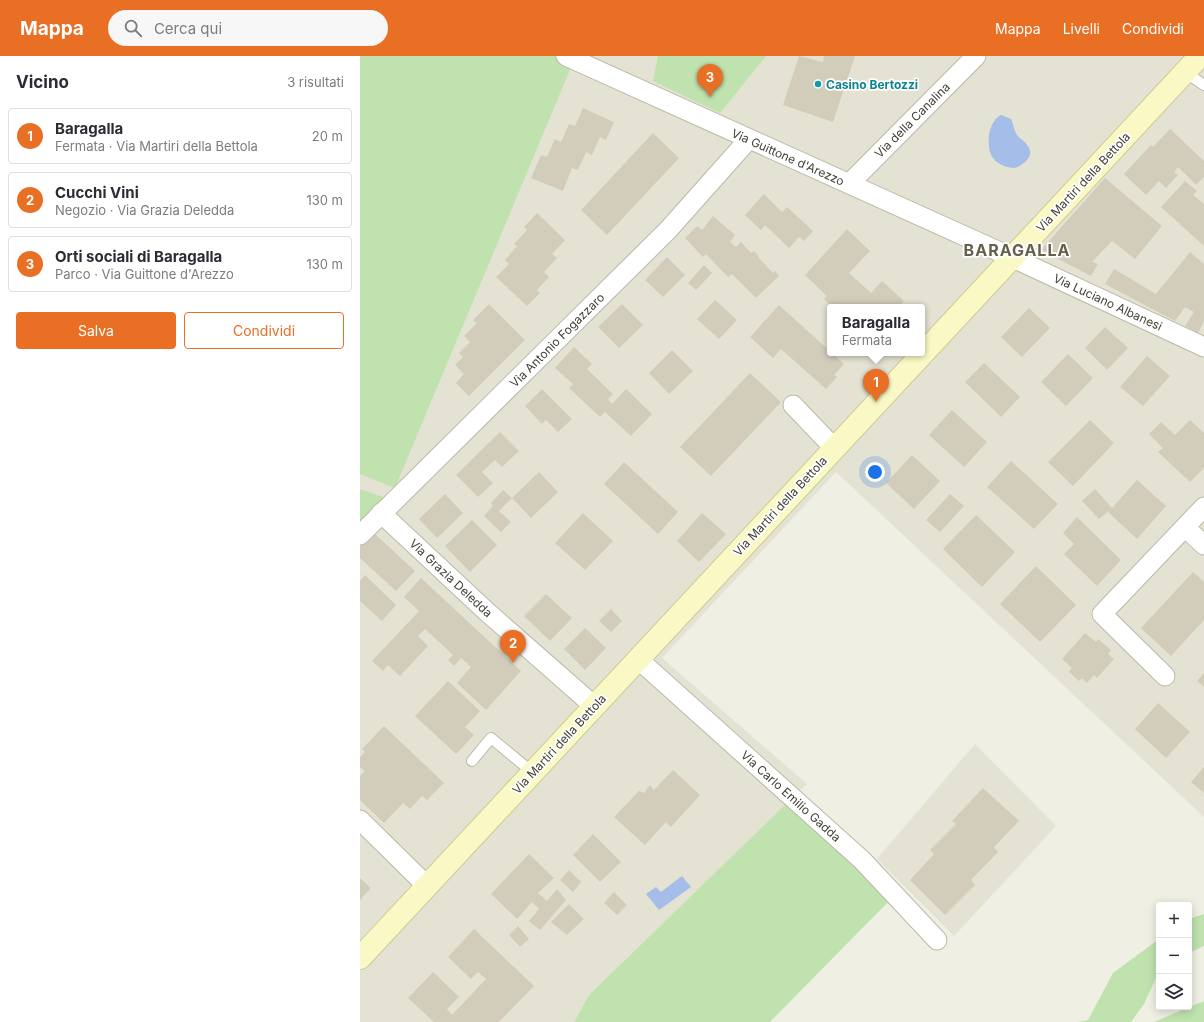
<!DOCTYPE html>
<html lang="it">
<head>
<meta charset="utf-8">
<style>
	:root { --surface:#fff; --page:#f7f7f7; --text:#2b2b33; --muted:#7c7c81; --line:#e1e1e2; --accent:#e86f24 }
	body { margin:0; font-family:Inter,sans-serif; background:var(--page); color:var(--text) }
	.controls { position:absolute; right:12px; bottom:12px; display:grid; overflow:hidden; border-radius:4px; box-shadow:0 2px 10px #0003 }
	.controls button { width:36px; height:36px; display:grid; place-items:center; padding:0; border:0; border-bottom:1px solid var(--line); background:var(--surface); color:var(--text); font:20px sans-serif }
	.you { position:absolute; left:515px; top:416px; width:14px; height:14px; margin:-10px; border:3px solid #fff; border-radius:50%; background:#1a73e8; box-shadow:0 0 0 6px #1a73e833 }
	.badge { display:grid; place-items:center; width:26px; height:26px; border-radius:50%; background:var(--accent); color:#fff; font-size:13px; font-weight:700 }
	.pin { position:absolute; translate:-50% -33px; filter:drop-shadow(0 1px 2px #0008) }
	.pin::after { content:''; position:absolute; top:21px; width:14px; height:12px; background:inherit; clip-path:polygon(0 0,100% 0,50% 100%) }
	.popup { position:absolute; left:467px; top:248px; width:98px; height:52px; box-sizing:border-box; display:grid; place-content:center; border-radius:4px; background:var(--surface); filter:drop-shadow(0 1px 3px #0005); font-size:13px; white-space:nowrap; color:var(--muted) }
	.popup b { font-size:15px; color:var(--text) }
	.popup::after { content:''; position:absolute; left:50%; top:100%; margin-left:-8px; border:8px solid transparent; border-top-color:var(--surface) }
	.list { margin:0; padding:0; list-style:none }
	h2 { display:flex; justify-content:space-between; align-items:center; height:52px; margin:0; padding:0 16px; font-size:17px }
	h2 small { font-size:13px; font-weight:400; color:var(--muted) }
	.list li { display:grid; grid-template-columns:26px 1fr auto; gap:12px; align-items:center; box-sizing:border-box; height:56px; margin:0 8px 8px; padding:0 8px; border:1px solid var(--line); border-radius:4px }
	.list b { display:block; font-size:15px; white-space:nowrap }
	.list p { margin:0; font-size:13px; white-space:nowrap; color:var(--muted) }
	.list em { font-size:13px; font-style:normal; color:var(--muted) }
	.actions { display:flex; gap:8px; padding:12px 16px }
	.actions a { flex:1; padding:9px 0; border:1px solid var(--accent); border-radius:4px; text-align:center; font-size:14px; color:var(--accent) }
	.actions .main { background:var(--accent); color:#fff }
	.icon { flex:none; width:22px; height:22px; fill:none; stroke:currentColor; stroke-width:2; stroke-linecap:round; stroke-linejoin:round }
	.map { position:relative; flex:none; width:844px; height:966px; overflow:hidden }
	header { display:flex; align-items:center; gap:24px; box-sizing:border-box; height:56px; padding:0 20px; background:var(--accent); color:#fff }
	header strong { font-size:19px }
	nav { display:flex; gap:22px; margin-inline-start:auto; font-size:14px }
	.search { width:280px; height:36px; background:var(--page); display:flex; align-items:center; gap:10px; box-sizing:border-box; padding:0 14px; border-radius:22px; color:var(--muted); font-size:15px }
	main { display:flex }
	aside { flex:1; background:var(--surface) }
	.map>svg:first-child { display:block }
</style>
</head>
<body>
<header>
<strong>Mappa</strong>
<div class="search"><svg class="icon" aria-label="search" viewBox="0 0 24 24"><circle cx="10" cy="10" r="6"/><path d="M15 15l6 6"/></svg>Cerca qui</div>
<nav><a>Mappa</a><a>Livelli</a><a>Condividi</a></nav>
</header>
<main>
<aside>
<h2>Vicino<small>3 risultati</small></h2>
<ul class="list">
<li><span class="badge">1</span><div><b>Baragalla</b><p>Fermata · Via Martiri della Bettola</p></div><em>20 m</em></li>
<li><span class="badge">2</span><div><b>Cucchi Vini</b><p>Negozio · Via Grazia Deledda</p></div><em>130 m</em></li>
<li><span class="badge">3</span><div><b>Orti sociali di Baragalla</b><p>Parco · Via Guittone d'Arezzo</p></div><em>130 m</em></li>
</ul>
<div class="actions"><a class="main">Salva</a><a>Condividi</a></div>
</aside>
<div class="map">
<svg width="844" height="966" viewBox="0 0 844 966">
	<rect width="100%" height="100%" fill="#f0efe4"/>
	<path fill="#e4e2d2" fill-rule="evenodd" d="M0,0H844V761L476,416L302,602L447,728L229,939L214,966H0ZM470,251H562V297H470Z
		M615,688L696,770L594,880L517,803Z"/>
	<path fill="#bfe2af" d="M0,0H205L214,4L35,432L0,418Z
		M298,0H406L360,57L293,25Z
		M0,433L23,441L30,448L0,479Z
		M428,746L529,845L410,966H214L229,939Z
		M844,858V890L829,897V863Z
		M799,883V915L784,948L771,966H718L728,964L753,917Z
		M844,945V966H794Z"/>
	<path fill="#a4bde9" d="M641,59L651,63C654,69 654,76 658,80C661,84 665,85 667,89C676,100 664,108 655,112C647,112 637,108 633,102C625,91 628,65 641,59Z
		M322,820L331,831L299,854L286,838L296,831L301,836Z"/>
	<path fill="#d1cdba" d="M439,0L463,6L464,0H495L473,66L423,49Z
		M223,52L254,66L246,84L240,81L232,99L226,96L218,114L212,112L203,135L171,122L181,99L187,101L195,83L201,86L209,68L215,70Z
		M810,73L844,105V121L836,129L818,111L814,116L818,119L806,132L799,125L786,139L764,118L791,89L793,91Z
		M293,77L319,102L247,179L221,154Z
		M745,122L802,170L775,203L752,185L732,206L738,208L731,220L681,194Z
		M825,125L837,135L833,139L844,148V190L801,151Z
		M404,138L422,156L427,151L453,175L444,185L439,181L429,192L405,169L401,174L385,159Z
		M177,157L205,184L192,198L197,202L184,216L189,221L177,234L180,237L167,250L136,221L149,208L145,204L157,190L154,188L167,174L164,171Z
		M353,160L375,179L370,186L376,191L381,186L391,197L394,195L399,200L398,201L413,217L415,215L419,220L396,242L372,218L368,221L346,198L343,201L325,182L337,170L342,174Z
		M487,173L510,195L489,217L511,237L522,225L544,245L539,251H472L464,243L467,240L445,219Z
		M830,196L844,208V265L838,277L825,270L834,256L825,251L815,265L745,228L754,213L796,238Z
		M307,201L325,219L303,241L285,224Z
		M344,209L352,217L336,234L328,227Z
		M355,244L377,264L359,283L337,263Z
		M129,248L165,284L109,340L96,327L104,318L95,309L103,301L99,297L110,286L104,280L117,267L113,264Z
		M262,248L283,269L259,292L238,271Z
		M419,249L484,308L474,319L477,321L466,333L421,293L413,302L390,281Z
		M669,252L690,272L662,301L641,281Z
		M745,271L768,292L747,314L725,292Z
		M214,291L232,308L227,313L253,338L248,343L252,348L266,333L292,358L271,380L245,356L240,361L209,332L213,328L195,312Z
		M312,294L333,315L309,338L289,317Z
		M708,298L733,322L706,350L681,326Z
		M787,300L810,320L783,350L760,331Z
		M624,307L660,341L641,361L605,326Z
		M390,317L421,346L351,420L320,391Z
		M182,333L212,363L198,376L186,364L182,368L165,350Z
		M592,354L627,386L604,411L569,379Z
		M730,364L754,387L713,430L688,406Z
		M830,364L844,377V412L830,426L798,396L803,392L789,378L801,366L815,379Z
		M140,376L159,395L142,411L135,404L122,416L133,427L118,441L96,419Z
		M552,399L580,425L554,453L526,427Z
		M651,405L698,448L674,473L627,431Z
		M264,406L318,456L298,478L244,428Z
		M179,416L198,436L171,462L152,442Z
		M777,424L806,450L777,483L748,456L751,453L739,463L722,445L735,433L752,452Z
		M143,434L152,442L139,455L151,466L141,476L124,460L133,450L131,447Z
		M85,438L103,457L77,482L59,463Z
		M590,438L604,450L580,476L566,464Z
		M223,457L253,485L225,514L195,487Z
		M342,457L366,478L339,506L317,485Z
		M616,459L655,496L622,531L583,493Z
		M717,461L761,504L737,530L704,498L714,488L703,477Z
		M112,464L137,489L110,516L85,490Z
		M14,477L55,515L36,535L0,502V490Z
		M676,510L716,549L680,586L640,548Z
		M833,516L844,526V564L811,600L781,572Z
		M5,519L36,549L22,565L0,545V525Z
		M61,522L161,615L126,654L97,627L111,611L101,602L94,610L88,604L93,599L65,573L58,580L68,590L40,620L28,609L23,615L12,605L59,555L44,541Z
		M186,538L212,562L190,585L164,560Z
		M251,553L262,565L251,576L239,565Z
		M225,572L246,592L225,614L204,593Z
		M725,577L736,586L738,583L751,594L748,598L754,603L737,622L734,619L727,627L722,622L719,625L709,616L712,612L702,603Z
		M844,617V631L837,625Z
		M88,625L120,655L105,671L114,679L96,698L55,660Z
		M798,647L830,676L806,702L775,673Z
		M24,670L84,727L67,744L62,740L50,753L43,747L24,767L0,744V720L5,715L0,711V701L5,696L2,693Z
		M844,711V737L831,726Z
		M313,714L340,739L311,771L306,766L285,789L254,761L279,735L284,737L290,729L294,734Z
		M623,732L659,765L634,791L638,796L611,824L615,829L585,859L550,824L574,798L570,794L596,768L592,765Z
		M233,778L261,806L240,826L213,799Z
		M169,798L194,822L178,837L187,845L197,833L206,844L180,874L169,865L179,853L172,846L157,863L131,838Z
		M209,814L221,826L213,836L200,824Z
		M0,822L11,832L0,844Z
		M254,836L267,849L257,859L244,847Z
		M209,848L224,863L207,879L191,866Z
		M158,870L169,883L160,891L149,879Z
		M114,873L174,930L139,966H74L48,942L73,916L99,941L87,953L92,959L126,923L118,916L111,923L88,901Z"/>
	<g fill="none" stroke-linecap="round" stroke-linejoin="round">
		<defs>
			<path id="lane" d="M825,16L844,29
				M112,705L131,682L172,716"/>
			<path id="street" d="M206,0L651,201L844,291
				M489,128L616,0
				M433,349L474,392
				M21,457L126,555L234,650
				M825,471L844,489
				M0,479L308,174L389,83
				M278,603L502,804L577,884
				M805,620L742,558L844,451
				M0,764L67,830"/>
			<path id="secondary" d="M0,902L840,0"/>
		</defs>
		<use href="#lane" stroke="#bbb9a7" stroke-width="12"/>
		<use href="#street" stroke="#bbb9a7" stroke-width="21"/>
		<use href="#secondary" stroke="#cdcb96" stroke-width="24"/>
		<use href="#lane" stroke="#fff" stroke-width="10"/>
		<use href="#street" stroke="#fff" stroke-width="19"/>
		<use href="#secondary" stroke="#faf9c5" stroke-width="22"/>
	</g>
	<circle fill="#0f9aa8" stroke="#fff" stroke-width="1.5" cx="458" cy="28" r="4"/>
	<g text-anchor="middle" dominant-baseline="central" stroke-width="3.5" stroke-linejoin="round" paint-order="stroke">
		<g font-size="12" font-weight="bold" fill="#0d838f" stroke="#fff" text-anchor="start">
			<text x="466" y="28">Casino Bertozzi</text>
		</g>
		<g font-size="12" fill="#424034" stroke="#fff">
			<text transform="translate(552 64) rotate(-45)">Via della Canalina</text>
			<text transform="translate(428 101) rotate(24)">Via Guittone d'Arezzo</text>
			<text transform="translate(723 126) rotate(-47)">Via Martiri della Bettola</text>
			<text transform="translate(748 246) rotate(25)">Via Luciano Albanesi</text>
			<text transform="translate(197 284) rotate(-45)">Via Antonio Fogazzaro</text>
			<text transform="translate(420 450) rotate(-47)">Via Martiri della Bettola</text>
			<text transform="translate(91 522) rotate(43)">Via Grazia Deledda</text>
			<text transform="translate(199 688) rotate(-47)">Via Martiri della Bettola</text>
			<text transform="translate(431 740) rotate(42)">Via Carlo Emilio Gadda</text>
		</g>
		<g font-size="16" font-weight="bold" letter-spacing="1" fill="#64604d" stroke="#fff">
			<text x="657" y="194">BARAGALLA</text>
		</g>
	</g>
</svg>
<div class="controls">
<button>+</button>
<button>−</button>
<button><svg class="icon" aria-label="layers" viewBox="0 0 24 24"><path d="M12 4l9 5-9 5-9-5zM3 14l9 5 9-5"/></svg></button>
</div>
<div class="you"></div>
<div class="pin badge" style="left:516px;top:346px">1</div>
<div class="popup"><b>Baragalla</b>Fermata</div>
<div class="pin badge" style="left:153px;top:607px">2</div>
<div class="pin badge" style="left:350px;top:41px">3</div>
</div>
</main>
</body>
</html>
